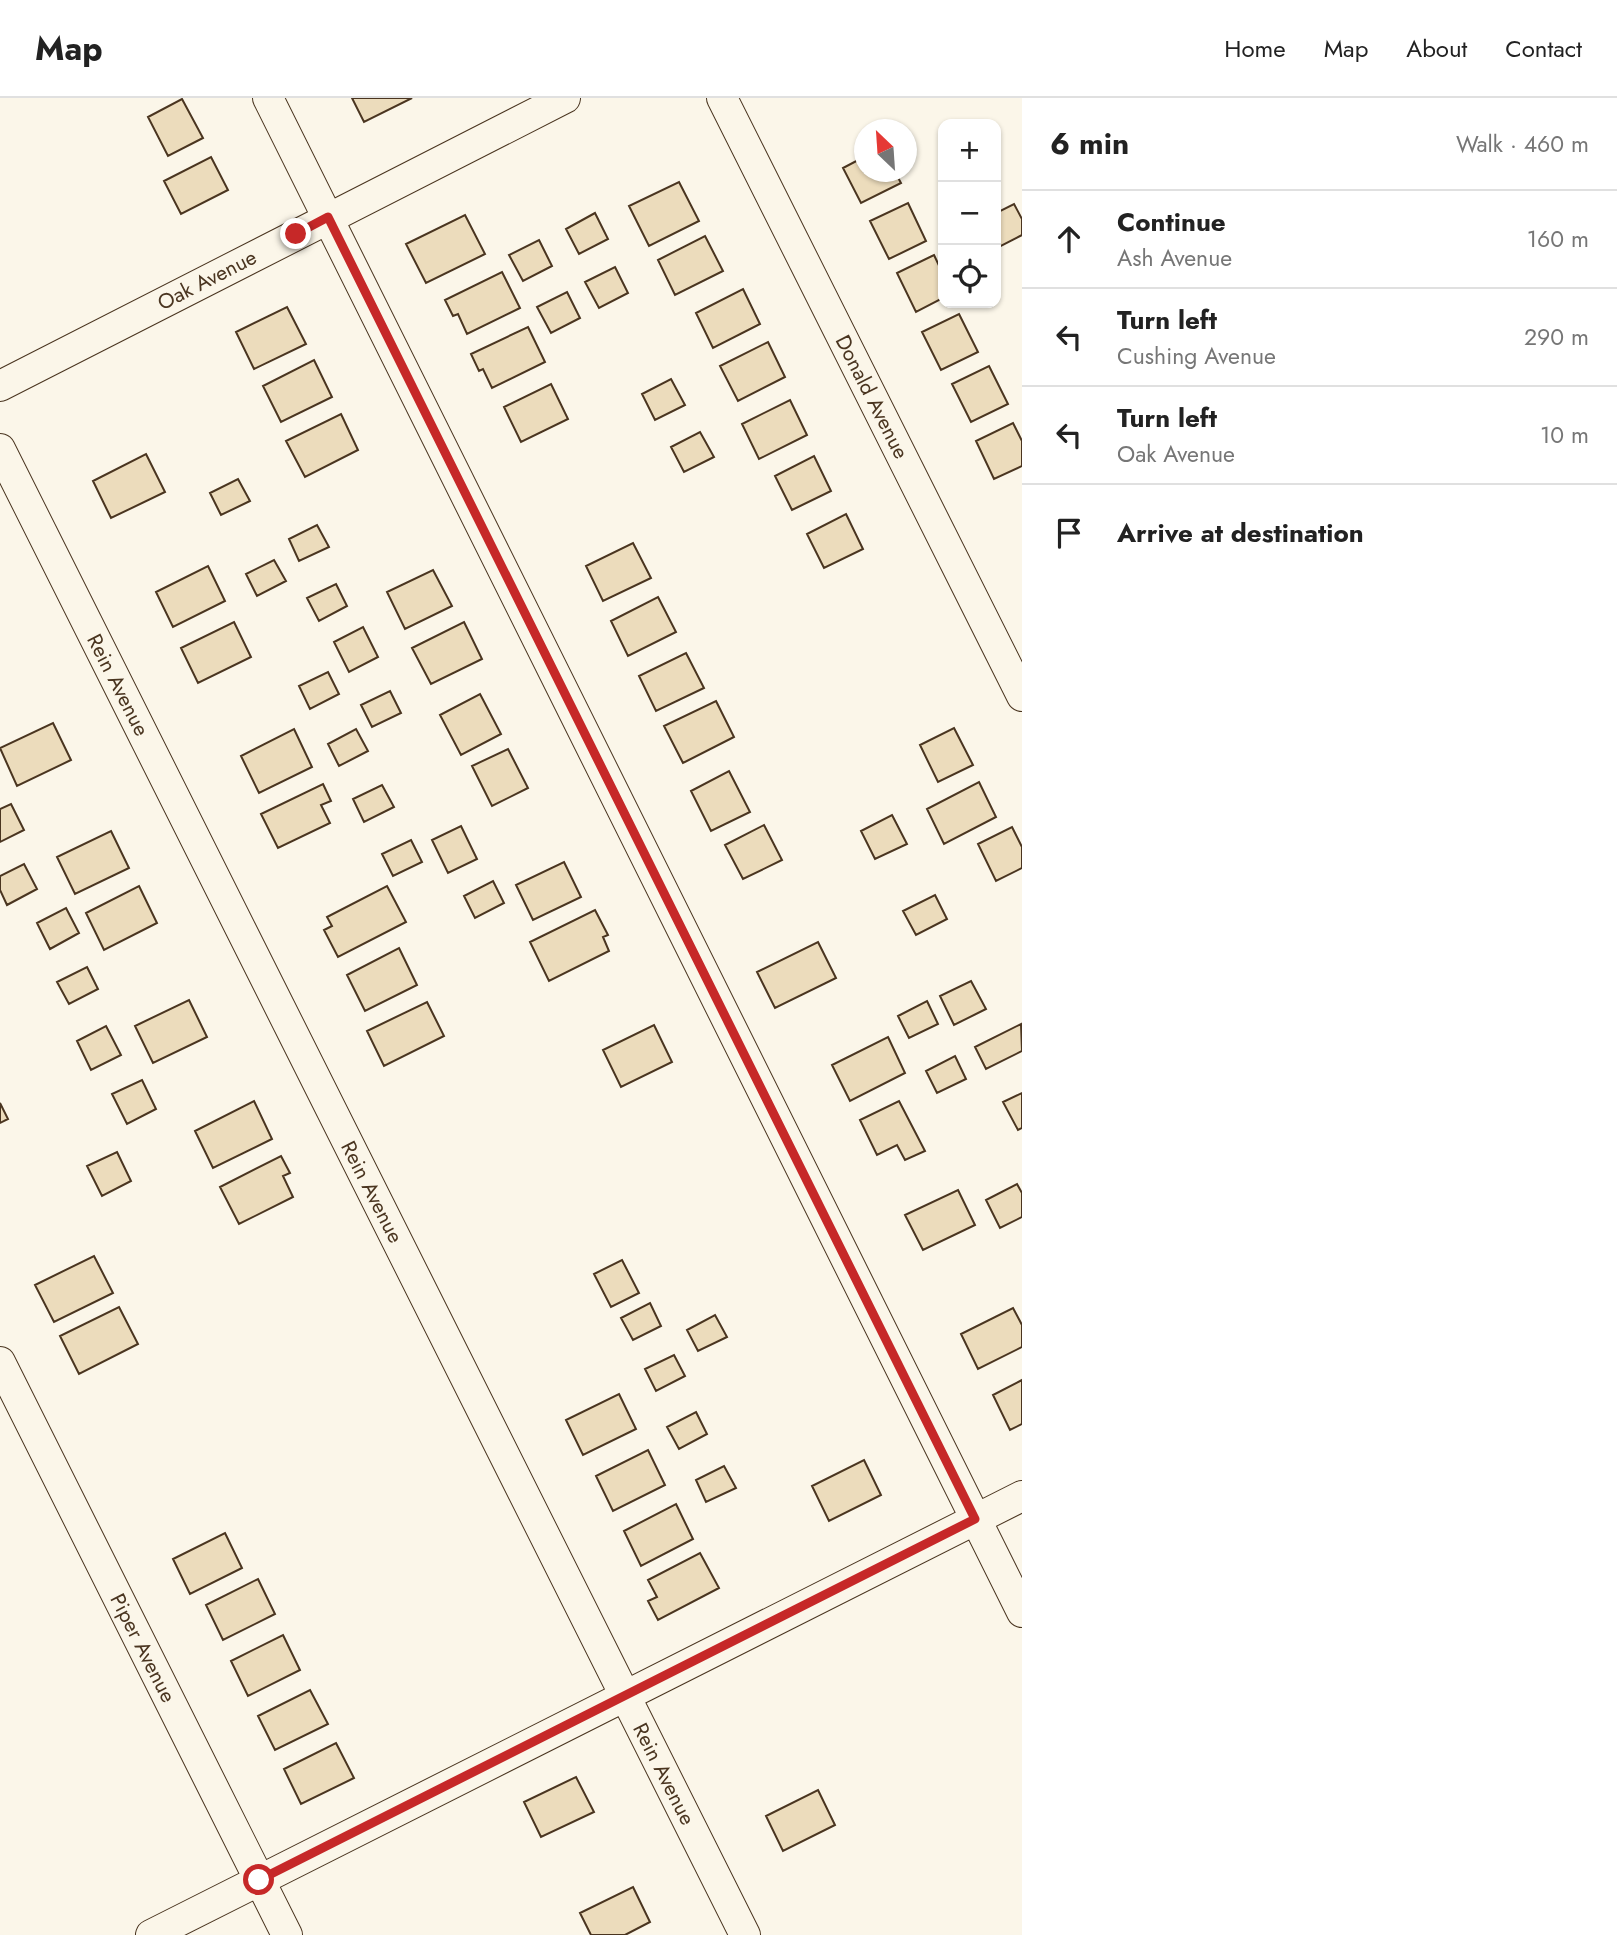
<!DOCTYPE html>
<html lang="en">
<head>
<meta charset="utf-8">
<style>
	:root { --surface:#fff; --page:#f6f6f6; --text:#222; --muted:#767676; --line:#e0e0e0 }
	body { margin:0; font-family:Jost,sans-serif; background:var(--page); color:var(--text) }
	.controls { position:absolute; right:21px; top:21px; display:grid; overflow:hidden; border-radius:14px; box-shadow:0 2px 5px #0004 }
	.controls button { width:63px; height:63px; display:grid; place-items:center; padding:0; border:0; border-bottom:2px solid var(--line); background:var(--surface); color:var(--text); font:35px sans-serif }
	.compass { position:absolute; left:854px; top:21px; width:63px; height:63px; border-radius:50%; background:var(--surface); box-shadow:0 2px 5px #0004; rotate:335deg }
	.stop { position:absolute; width:21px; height:21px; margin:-16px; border:5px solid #c62828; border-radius:50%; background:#fff }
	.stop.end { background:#c62828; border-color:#fff; box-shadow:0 2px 7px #0008 }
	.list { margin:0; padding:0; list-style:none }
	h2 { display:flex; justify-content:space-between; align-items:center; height:91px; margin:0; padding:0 28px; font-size:30px }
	h2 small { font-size:23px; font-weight:400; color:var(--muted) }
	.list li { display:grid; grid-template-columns:46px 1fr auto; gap:21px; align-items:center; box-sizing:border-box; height:98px; padding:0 28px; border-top:2px solid var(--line) }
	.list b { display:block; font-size:26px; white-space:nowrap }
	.list p { margin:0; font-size:23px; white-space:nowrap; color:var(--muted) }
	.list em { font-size:23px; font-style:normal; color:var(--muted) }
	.icon { flex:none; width:38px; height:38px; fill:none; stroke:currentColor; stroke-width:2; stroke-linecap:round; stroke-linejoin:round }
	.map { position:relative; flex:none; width:1022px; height:1837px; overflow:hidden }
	header { display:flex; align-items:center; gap:42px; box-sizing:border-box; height:98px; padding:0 35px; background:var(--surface); border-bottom:2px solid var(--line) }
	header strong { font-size:33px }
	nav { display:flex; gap:38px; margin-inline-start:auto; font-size:24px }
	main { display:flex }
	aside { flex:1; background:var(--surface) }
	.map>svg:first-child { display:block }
</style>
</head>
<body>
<header>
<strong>Map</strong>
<nav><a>Home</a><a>Map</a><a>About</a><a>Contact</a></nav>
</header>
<main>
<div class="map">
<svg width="1022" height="1837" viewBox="0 0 1022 1837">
	<rect width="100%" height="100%" fill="#fbf6e9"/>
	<path fill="#ecdcbc" stroke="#4a3520" stroke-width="2" d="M352,0H412L364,24Z
		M182,1L203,40L168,58L148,19Z
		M211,59L228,92L181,116L164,83Z
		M864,59V74H895L901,85L861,105L843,70Z
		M679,84L699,123L649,148L629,108Z
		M908,105L926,143L889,161L870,123Z
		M1014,106L1022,121V137L997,150L996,115Z
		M595,115L608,141L579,156L566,131Z
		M465,117L485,156L426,185L406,146Z
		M705,138L723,173L675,197L658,162Z
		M539,142L552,168L523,183L509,157Z
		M934,157L943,176V200L916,214L897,175Z
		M615,169L628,195L599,210L585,184Z
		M502,174L520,210L467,236L458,216L453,218L445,202Z
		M743,191L760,226L713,250L696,215Z
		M567,194L580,220L551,235L537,209Z
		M287,209L306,246L254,271L236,234Z
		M959,216L978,254L941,272L922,234Z
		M528,229L545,264L492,290L483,271L479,273L471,256Z
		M768,244L785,279L738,303L720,268Z
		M314,262L332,299L281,324L263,288Z
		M989,268L1008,306L971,324L952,286Z
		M671,281L685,307L655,322L642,296Z
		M551,286L568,321L521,344L504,309Z
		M790,302L807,337L759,361L742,326Z
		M341,316L358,352L305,379L286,343Z
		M1013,325L1022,343V368L994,381L976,343Z
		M700,334L714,359L684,374L671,349Z
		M146,356L165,394L111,420L93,383Z
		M814,358L831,393L792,412L775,378Z
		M238,381L250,403L221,417L210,395Z
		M846,416L863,451L824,470L807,436Z
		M317,427L329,449L299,463L289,441Z
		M633,445L651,480L603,503L586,468Z
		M274,462L286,483L257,498L246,476Z
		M208,468L225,503L173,529L156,494Z
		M433,472L452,508L405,531L387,494Z
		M336,486L347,508L319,523L307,500Z
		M658,499L676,534L628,558L611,523Z
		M234,524L251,559L198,585L181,550Z
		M464,524L482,561L431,586L412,550Z
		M363,529L378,559L349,574L334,544Z
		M686,555L704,590L656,613L639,578Z
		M328,574L339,596L310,611L299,588Z
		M390,593L401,615L372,629L361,607Z
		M480,596L501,636L461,657L440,617Z
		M716,603L734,639L683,665L664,628Z
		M53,625L71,662L17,688L0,650Z
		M954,630L973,667L938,684L920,647Z
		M294,631L312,669L259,695L241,658Z
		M356,631L368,653L339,668L328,646Z
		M508,651L528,690L492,708L472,668Z
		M729,673L750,714L711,733L691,693Z
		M979,684L996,719L944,746L927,711Z
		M323,686L331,703L321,707L330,725L278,750L261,716Z
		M382,687L394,709L364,724L353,701Z
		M11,706L24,732L0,744V711Z
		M892,717L907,746L875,761L861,733Z
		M764,727L782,762L743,781L725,747Z
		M461,728L477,761L448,775L432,742Z
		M1012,729L1022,749V770L996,783L978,746Z
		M111,733L129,770L75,796L57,759Z
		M411,742L422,764L393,778L382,756Z
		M564,764L581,799L533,822L516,787Z
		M24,766L37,791L7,807L0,792V778Z
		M493,783L504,805L475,820L464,798Z
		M139,788L157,825L104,852L86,815Z
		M387,788L406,824L338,859L324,832L332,828L327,819Z
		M935,797L947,821L916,837L903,813Z
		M66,810L79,835L50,851L37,825Z
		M595,812L608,837L603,839L609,853L549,883L530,844Z
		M818,844L836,880L775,910L757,874Z
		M399,850L417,887L365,913L347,877Z
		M87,869L98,891L69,906L57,884Z
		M971,883L986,911L954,927L940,898Z
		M189,902L207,939L153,965L135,928Z
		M927,903L938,926L909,940L898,918Z
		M427,904L444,938L384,968L367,933Z
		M1021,926L1022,953L986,971L975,949Z
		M654,927L672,964L621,989L603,952Z
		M106,928L121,957L91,972L77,943Z
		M888,939L905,975L850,1003L832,967Z
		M955,958L966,981L937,995L926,973Z
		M142,982L156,1011L127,1026L112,996Z
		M1022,995V1030L1018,1032L1003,1004Z
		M254,1003L272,1041L213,1070L195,1033Z
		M899,1003L925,1053L905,1062L897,1047L877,1057L860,1022Z
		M0,1005L8,1021L0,1025Z
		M117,1054L131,1083L102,1098L87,1068Z
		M281,1058L290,1075L283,1078L293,1099L239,1126L220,1089Z
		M1017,1086L1022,1095V1119L1000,1130L986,1102Z
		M958,1092L975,1127L923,1152L905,1117Z
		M94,1158L113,1195L54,1224L35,1187Z
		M622,1162L639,1195L611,1209L594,1176Z
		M650,1205L661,1228L633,1242L621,1220Z
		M119,1209L138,1246L79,1276L60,1238Z
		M1013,1210L1022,1227V1249L978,1271L961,1236Z
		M715,1217L727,1239L698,1253L687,1232Z
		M674,1257L685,1278L656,1293L645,1271Z
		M1022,1282V1326L1010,1332L993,1297Z
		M619,1296L636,1331L583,1357L566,1322Z
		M696,1314L707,1336L679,1351L667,1329Z
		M648,1352L665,1387L613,1413L596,1378Z
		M864,1362L881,1397L829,1423L812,1388Z
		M724,1368L736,1390L706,1404L696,1382Z
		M676,1406L693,1441L641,1468L624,1433Z
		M225,1435L242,1470L190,1496L173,1461Z
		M700,1455L719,1490L658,1522L648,1503L657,1499L648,1482Z
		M258,1481L275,1516L223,1542L206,1507Z
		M283,1537L300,1572L248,1598L231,1563Z
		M310,1592L328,1626L275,1652L258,1618Z
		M336,1645L354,1680L301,1706L284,1671Z
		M576,1679L594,1714L541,1739L524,1704Z
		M818,1692L835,1727L783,1753L766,1718Z
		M633,1789L650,1824L625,1837H591L580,1815Z"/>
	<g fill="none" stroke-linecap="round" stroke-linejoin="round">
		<defs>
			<path id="street" d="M268,0L1022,1514
				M722,0L1022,598
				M0,288L565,0
				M0,351L745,1837
				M0,1264L287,1837
				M151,1837L1022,1398"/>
		</defs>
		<use href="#street" stroke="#4a3520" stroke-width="32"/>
		<use href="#street" stroke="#fbf6e9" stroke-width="30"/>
	</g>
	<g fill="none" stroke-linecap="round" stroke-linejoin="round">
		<path stroke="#c62828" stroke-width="9" d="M259,1782L975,1421L328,119L296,136"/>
	</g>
	<g text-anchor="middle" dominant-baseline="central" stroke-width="5" stroke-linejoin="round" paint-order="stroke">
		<g font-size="21" fill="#4a3520" stroke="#fbf6e9">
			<text transform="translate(207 182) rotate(-27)">Oak Avenue</text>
			<text transform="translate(872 299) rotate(63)">Donald Avenue</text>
			<text transform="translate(118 587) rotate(63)">Rein Avenue</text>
			<text transform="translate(372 1094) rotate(63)">Rein Avenue</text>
			<text transform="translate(143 1550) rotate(63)">Piper Avenue</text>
			<text transform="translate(664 1676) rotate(63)">Rein Avenue</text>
		</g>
	</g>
</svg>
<div class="controls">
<button>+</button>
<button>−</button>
<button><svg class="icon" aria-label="locate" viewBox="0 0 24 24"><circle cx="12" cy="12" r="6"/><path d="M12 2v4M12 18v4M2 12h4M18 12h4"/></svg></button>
</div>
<svg class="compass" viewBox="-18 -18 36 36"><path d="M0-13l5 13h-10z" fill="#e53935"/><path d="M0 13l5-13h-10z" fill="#767676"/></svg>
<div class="stop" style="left:259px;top:1782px"></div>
<div class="stop end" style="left:296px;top:136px"></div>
</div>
<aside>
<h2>6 min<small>Walk · 460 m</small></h2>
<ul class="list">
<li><svg class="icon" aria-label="ahead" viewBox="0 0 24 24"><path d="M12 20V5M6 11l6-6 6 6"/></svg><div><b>Continue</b><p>Ash Avenue</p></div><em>160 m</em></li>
<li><svg class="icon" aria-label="left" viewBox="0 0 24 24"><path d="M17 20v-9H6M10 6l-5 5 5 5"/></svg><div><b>Turn left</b><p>Cushing Avenue</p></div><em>290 m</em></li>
<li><svg class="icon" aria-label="left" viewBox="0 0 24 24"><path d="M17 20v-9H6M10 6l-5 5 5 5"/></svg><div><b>Turn left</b><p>Oak Avenue</p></div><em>10 m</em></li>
<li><svg class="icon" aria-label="arrive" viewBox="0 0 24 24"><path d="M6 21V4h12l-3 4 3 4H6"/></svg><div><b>Arrive at destination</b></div></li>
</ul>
</aside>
</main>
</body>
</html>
